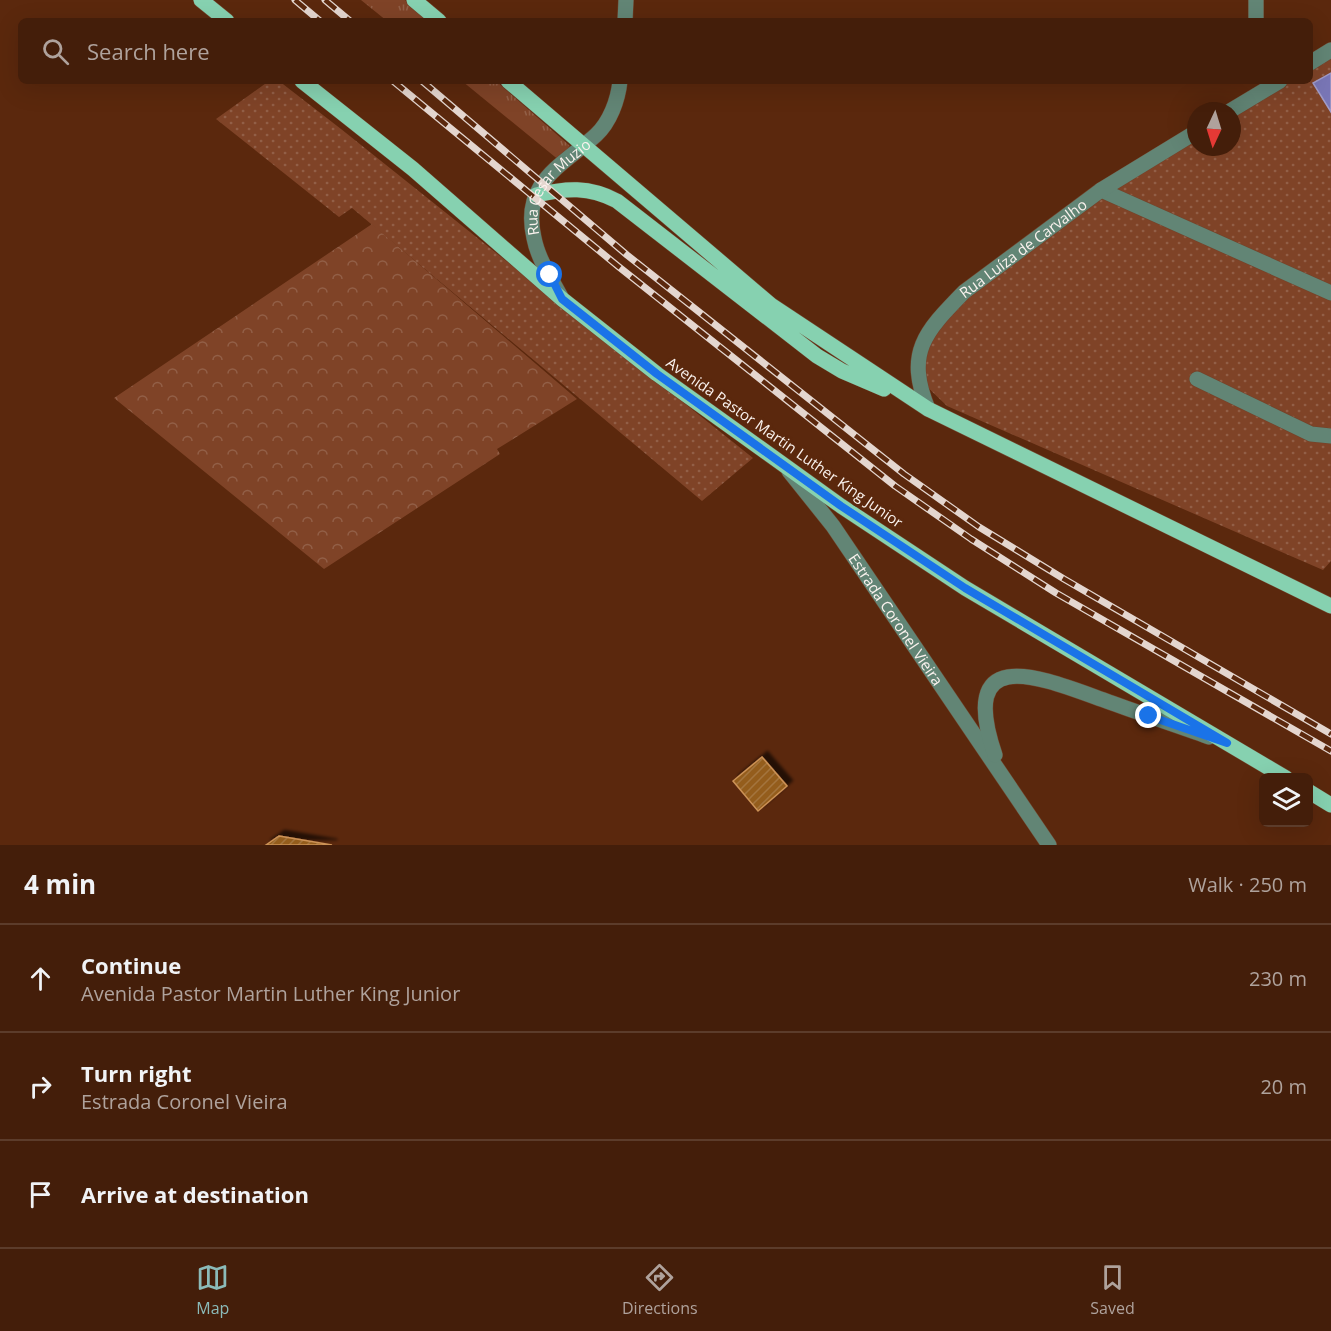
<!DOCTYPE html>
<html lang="en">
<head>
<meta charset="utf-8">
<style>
	:root { --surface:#441e0a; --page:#4e2b18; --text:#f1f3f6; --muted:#afa29c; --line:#5c3c2b; --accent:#8bbbb9 }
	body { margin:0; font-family:"Open Sans",sans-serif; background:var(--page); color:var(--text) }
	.controls { position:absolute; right:18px; bottom:18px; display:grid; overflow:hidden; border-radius:9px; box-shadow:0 6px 24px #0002 }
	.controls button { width:54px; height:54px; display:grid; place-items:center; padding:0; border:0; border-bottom:2px solid var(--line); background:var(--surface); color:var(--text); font:30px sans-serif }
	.compass { position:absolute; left:1187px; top:102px; width:54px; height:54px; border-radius:50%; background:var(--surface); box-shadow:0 6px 24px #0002; rotate:184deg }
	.stop { position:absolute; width:18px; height:18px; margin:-14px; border:4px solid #1a73e8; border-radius:50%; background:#fff }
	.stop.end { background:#1a73e8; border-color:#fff; box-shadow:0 2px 6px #0008 }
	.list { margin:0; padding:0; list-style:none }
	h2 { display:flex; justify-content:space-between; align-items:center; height:78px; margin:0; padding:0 24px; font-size:26px }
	h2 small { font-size:20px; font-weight:400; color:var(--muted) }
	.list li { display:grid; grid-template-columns:39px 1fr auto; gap:18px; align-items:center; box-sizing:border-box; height:108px; padding:0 24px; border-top:2px solid var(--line) }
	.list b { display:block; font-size:22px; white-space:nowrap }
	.list p { margin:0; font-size:20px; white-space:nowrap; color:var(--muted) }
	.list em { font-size:20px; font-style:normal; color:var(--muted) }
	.icon { flex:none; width:33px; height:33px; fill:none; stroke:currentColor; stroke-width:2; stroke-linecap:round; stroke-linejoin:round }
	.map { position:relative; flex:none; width:1331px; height:845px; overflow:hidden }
	.search { position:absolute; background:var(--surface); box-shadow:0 6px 24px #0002; left:18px; right:18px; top:18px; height:66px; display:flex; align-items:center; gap:15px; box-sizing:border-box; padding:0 21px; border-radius:9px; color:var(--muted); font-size:22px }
	.sheet { height:402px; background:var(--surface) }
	nav { display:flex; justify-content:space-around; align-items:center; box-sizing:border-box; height:84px; border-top:2px solid var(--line); background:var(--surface); font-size:16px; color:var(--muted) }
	nav a { display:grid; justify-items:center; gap:3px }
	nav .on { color:var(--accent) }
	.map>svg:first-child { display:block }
</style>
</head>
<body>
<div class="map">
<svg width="1331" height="845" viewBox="0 0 1331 845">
	<defs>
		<pattern id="grass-tufts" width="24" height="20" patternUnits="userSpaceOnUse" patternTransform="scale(1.5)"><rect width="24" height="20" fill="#7f4327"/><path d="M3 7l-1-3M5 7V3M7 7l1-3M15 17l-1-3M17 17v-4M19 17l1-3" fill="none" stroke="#925f47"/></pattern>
		<pattern id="forest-crowns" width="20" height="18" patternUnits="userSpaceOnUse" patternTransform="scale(1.5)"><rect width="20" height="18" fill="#7f4327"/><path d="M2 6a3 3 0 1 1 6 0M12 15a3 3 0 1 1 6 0" fill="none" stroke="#925f47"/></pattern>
		<pattern id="park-dots" width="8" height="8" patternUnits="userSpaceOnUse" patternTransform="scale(1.5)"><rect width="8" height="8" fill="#7f4327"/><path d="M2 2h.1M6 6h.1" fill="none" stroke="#925f47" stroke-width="1.8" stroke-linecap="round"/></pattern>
		<pattern id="building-hatch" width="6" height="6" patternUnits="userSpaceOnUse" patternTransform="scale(1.5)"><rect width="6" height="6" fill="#945d1d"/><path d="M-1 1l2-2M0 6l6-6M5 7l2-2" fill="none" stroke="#a4753e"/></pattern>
		<filter id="shadow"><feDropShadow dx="5.5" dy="-5.5" stdDeviation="1.5" flood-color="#0009"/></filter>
	</defs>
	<rect width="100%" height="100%" fill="#5b280d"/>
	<path fill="url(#grass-tufts)" d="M361,0H405L429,21H387Z
		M462,81H496L570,146L560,161Z"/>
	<path fill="url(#forest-crowns)" d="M372,224L577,399L497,449L500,454L324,569L114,398Z"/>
	<path fill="url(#park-dots)" d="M1331,55V561L1323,570L947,406L920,380L921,343L957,296L1058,219L1196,136V147H1232V115L1288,81H1310V68Z
		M269,81H279L341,129L753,458L702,501L352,208L339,217L216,119Z"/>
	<path fill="#7976b6" stroke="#a09bc7" stroke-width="1.5" d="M1331,73V112L1313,83Z"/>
	<path fill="url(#building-hatch)" stroke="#cc9256" stroke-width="1.5" filter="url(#shadow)" d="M762,757L787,786L758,811L733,781Z
		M279,836L332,845H266Z"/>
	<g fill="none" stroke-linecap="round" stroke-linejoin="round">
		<defs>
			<g id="minor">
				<path d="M1256,0V21"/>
				<path d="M625,21L626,0"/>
				<path d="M1310,63L1331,50"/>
				<path d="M1230,111L1280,81"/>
				<path d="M1101,190L1331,293"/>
				<path id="s1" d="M561,297C551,278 538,259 534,238C521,182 562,166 596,135C610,122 618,100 620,81"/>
				<path d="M1197,379L1311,434L1331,436"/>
				<path id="s2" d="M928,409C905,352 925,332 964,292L1101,190L1196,132"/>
				<path id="s3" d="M789,471L833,526L1049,845"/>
				<path d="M995,755C955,638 1047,680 1109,702C1142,714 1176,725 1209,737"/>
			</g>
			<path id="major" d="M201,0L227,21
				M414,0L439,21
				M302,81L413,169L562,299L657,374L841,506L965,588L1286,778
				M508,81L771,305L928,409L1331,606
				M536,195C566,188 589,186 617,201L817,356L842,371L884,389
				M1308,791L1331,805"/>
		</defs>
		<use href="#minor" stroke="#71442c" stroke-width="16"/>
		<use href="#major" stroke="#71442c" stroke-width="16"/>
		<use href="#minor" stroke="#628575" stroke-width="15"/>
		<use href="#major" stroke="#86d1b0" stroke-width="15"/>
		<defs>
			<path id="rail" d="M295,0L320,21
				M325,0L350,21
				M393,81L619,267L895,486L971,539L1056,593L1331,751
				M422,81L627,255L904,474L979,527L1064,579L1331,734"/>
		</defs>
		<use href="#rail" stroke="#e4d6cf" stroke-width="7"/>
		<use href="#rail" stroke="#5b280d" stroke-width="4.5" stroke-dasharray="14" stroke-linecap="butt"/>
	</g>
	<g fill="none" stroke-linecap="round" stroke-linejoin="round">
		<path stroke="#1a73e8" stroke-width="8" d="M550,275L562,299L657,374L841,506L965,588L1227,743L1149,716"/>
	</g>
	<g text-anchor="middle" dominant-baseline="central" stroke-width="6" stroke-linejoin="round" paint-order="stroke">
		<g font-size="15" fill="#faf2ee" stroke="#5b280d">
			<text stroke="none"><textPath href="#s1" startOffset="126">Rua Cesar Muzio</textPath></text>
			<text stroke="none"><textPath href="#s2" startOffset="207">Rua Luíza de Carvalho</textPath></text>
			<text transform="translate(785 442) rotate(35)">Avenida Pastor Martin Luther King Junior</text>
			<text stroke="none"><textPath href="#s3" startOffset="183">Estrada Coronel Vieira</textPath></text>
		</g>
	</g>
</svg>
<div class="controls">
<button><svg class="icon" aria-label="layers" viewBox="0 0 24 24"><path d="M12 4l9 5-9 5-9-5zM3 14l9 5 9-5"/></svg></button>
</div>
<svg class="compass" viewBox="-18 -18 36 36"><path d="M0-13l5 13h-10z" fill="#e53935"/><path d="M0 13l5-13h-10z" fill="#afa29c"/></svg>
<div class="stop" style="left:550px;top:275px"></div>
<div class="stop end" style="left:1149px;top:716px"></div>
<div class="search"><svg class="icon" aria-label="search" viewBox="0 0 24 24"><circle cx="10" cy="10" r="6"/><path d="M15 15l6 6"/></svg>Search here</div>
</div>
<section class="sheet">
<h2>4 min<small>Walk · 250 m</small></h2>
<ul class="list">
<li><svg class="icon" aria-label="ahead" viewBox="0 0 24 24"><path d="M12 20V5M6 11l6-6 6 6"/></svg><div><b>Continue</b><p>Avenida Pastor Martin Luther King Junior</p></div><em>230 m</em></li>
<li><svg class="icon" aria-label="right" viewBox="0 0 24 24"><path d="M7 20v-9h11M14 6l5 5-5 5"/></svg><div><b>Turn right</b><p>Estrada Coronel Vieira</p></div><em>20 m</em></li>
<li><svg class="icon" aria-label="arrive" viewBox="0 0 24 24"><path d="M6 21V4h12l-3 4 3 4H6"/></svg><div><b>Arrive at destination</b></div></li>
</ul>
</section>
<nav>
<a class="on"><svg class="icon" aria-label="map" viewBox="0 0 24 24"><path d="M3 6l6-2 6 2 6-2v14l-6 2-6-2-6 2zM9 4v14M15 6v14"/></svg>Map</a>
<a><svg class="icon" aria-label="directions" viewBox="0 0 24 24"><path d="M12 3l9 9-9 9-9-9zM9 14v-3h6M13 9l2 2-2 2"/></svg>Directions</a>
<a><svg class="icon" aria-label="saved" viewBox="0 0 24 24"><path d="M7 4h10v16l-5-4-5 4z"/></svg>Saved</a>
</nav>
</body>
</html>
